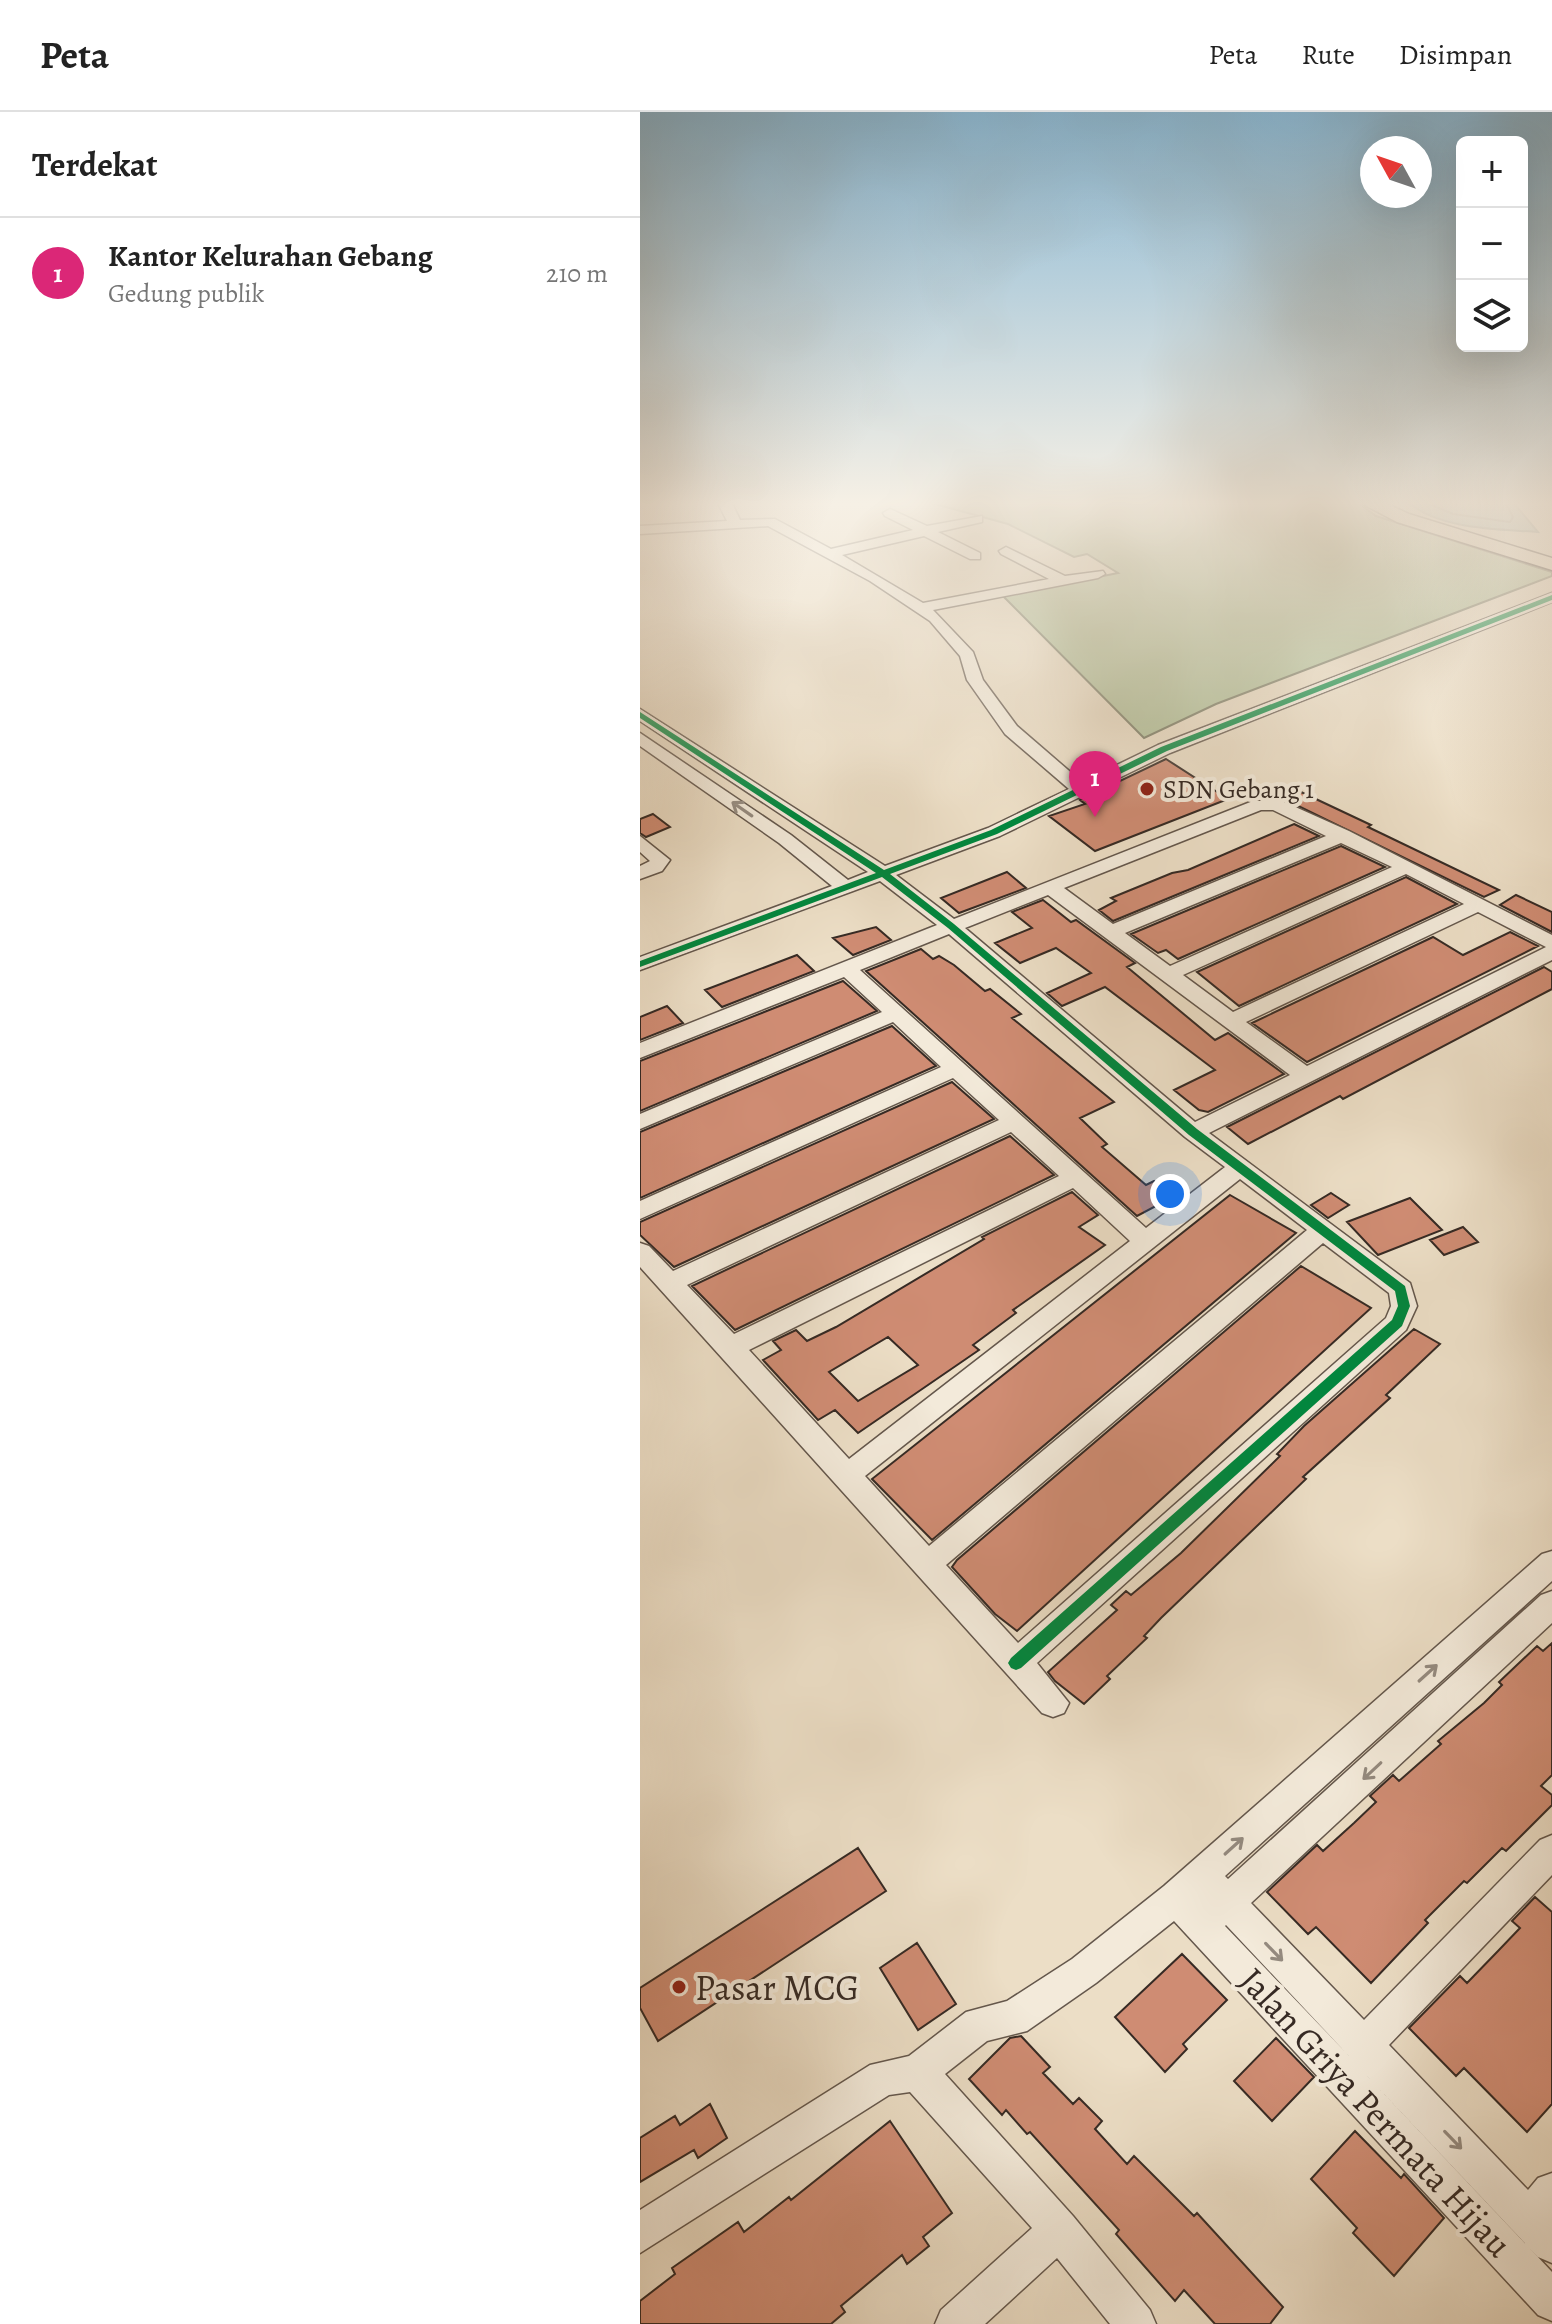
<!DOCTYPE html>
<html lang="id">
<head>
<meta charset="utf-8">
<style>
	:root { --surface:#fff; --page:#f6f6f6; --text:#222; --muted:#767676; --line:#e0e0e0; --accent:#db2777 }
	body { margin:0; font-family:Alegreya,serif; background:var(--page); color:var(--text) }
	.controls { position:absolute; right:24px; top:24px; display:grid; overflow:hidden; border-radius:12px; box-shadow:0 8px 32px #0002 }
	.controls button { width:72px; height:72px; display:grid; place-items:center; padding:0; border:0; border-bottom:2px solid var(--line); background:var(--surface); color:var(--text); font:40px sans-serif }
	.compass { position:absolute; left:720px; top:24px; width:72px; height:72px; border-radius:50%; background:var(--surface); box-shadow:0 8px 32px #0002; rotate:310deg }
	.you { position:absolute; left:530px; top:1082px; width:28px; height:28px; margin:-20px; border:6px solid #fff; border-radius:50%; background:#1a73e8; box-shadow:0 0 0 12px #1a73e833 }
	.badge { display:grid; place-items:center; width:52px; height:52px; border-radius:50%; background:var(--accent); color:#fff; font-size:26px; font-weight:700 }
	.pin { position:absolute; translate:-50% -66px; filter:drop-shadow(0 2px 4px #0008) }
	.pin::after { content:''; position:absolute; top:42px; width:28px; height:24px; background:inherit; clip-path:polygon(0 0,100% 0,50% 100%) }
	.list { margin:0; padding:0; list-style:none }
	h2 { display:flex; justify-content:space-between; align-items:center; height:104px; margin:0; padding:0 32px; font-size:34px }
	h2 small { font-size:26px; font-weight:400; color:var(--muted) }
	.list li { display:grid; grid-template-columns:52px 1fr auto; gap:24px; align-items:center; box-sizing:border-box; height:112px; padding:0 32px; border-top:2px solid var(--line) }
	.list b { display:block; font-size:30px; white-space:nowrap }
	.list p { margin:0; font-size:26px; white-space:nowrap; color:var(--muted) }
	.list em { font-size:26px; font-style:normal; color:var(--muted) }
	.icon { flex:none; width:44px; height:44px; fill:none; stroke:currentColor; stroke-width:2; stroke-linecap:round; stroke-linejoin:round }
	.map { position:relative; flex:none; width:912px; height:2212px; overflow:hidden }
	header { display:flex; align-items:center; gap:48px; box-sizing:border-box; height:112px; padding:0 40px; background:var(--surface); border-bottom:2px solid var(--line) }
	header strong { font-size:38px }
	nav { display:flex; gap:44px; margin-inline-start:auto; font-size:28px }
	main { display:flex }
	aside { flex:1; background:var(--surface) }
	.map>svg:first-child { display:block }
</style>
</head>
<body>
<header>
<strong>Peta</strong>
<nav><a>Peta</a><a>Rute</a><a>Disimpan</a></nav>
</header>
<main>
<aside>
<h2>Terdekat<small></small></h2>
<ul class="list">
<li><span class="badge">1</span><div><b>Kantor Kelurahan Gebang</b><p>Gedung publik</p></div><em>210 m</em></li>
</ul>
</aside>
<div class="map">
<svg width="912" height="2212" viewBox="0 0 912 2212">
	<rect width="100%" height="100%" fill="#ecdec6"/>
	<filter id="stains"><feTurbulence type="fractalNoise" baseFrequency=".0025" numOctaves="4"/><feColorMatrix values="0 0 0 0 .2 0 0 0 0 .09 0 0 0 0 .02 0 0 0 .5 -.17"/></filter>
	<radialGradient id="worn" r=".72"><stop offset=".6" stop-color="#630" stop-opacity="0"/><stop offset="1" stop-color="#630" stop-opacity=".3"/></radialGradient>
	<path fill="#b1c29a" stroke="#74765f" stroke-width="2" d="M284,389H716L736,404L912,460V464L576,592L504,626L363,484L478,461L447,442L434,445L368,412Z"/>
	<path fill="#99bcb6" stroke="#71827c" stroke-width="2" d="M766,389H872L898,420C857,417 800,418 766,389Z"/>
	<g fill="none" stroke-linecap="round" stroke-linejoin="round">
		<path stroke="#68736d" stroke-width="2" d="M782,389L813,402L870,410L873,405L865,389"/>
	</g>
	<path fill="#cf8c73" stroke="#362a24" stroke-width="2" fill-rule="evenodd" d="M526,647L588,687L455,739L409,704L445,692L440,688Z
		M661,680L731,713L728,715L859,778L844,785L646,688Z
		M13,702L30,715L6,725L0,721V707Z
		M654,712L679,724L473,809L459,798L476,789L471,786L532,761L548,758Z
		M701,734L745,755L538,847L526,838L518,841L491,822Z
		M367,760L386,776L319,801L301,786Z
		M766,765L817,792L599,894L557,860Z
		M876,783L912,800V820L860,793Z
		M403,788L431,810L436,808L495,851L487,855L575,928L588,921L644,962L568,1000L559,998L534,978L575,958L465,875L422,894L407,881L451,861L416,836L380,851L355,831L392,816L372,800Z
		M236,815L251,828L213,843L193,826Z
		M870,820L898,834L667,950L612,911L793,825L823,843Z
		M281,837L293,847L299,844L314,853L345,879L350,877L381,902L372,906L474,990L440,1006L467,1032L462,1035L506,1073L514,1069L533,1085L497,1104L226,859Z
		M157,843L174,859L82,895L65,878Z
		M904,855L912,860V877L703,987L700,984L608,1032L587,1015Z
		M203,869L237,899L0,999V949Z
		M27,894L43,911L0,928V905Z
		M252,914L296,954L0,1086V1020Z
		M312,970L354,1007L34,1155L0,1123V1110Z
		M370,1024L414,1063L95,1218L52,1174Z
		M432,1080L458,1103L439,1115L465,1133L373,1198L376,1201L333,1233L339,1238L218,1321L195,1298L178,1308L123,1248L141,1238L133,1229L156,1218L167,1229L196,1215L344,1127L342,1125ZM248,1225L278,1253L218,1289L189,1260Z
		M691,1081L709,1093L688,1106L671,1093Z
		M590,1083L656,1121L292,1428L232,1367Z
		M770,1086L802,1118L738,1143L707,1110Z
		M823,1115L838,1130L804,1143L790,1128Z
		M661,1154L731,1196L377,1519L355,1502L312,1455L317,1448Z
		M774,1217L800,1232L746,1283L750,1286L663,1365L666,1367L521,1506L504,1524L507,1526L467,1564L470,1567L444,1592L415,1569L408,1560L477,1498L471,1493L486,1479L491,1483L541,1441L640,1344L637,1342L664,1314Z
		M912,1531V1663L901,1674L912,1683V1693L866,1739L862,1736L827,1771L824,1769L785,1808L788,1811L731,1871L676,1815L668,1822L627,1780L677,1733L683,1739L714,1711L736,1690L730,1684L753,1663L759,1669L801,1632L798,1629L844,1591L862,1573L859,1570L897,1534L903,1539Z
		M218,1736L246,1779L18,1929L0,1896V1876Z
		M895,1785L912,1800V1992L887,2020L824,1956L816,1964L769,1916L820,1864L827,1871L858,1839L880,1816L872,1809Z
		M277,1831L316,1892L278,1918L240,1856Z
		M542,1842L587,1888L543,1932L547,1937L525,1960L475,1905Z
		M381,1924L410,1955L403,1961L433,1992L439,1986L462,2009L455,2017L487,2052L494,2044L554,2104L557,2101L643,2195L630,2212H575L544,2178L535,2189L476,2122L479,2118L390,2020L387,2022L366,1998L362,2003L329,1967L370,1926Z
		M636,1926L674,1965L632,2009L594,1969Z
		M70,1992L87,2026L58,2046L54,2038L0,2070V2026L35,2004L40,2013Z
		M250,2009L312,2101L283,2125L289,2134L267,2152L262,2143L201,2194L205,2200L191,2212H0V2189L35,2162L32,2156L98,2110L104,2120L149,2085L151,2088Z
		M715,2019L761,2066L764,2062L804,2106L754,2164L713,2121L717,2116L671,2067Z"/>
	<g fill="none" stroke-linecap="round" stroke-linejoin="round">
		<defs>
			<path id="minor" d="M77,389H91L100,408L135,407L191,437L273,418L245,404L243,401L250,397L287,414L342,404V410L298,420L340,441V447H330L284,424L202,443L283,491L409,467L361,442L359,439L366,435L425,464L463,459L465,462L458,466L293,498L333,540L343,568L377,614L442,670L518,633L912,481V490L530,641L360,724L256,763L314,807L613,689H642L709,719L912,823V848L569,1021L770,1171L777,1194L766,1218L397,1551L429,1591L424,1601L413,1605L402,1601L0,1155V1131L9,1134L33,1159L359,1008L313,966L0,1107V1089L301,955L253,910L0,1017V1002L242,900L204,865L0,946V931L297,813L240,769L0,858V845L192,774L139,731L0,634V621L151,723L208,768L228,760L0,609V597L245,754L348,716L429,677L365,622L327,568L320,544L290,509L230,469L128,414L0,422V414L87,409ZM621,698H633L686,724L473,812L424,776ZM701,731L752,755L530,854L485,821ZM766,762L824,792L593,900L543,863ZM408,783L650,963L555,1010L325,816ZM838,800L906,835L667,954L606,910ZM309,822L545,1025L585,1055L506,1116L220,858ZM371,1020L419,1064L94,1222L47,1173ZM600,1067L667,1118L289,1434L225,1364ZM433,1076L490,1129L209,1347L109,1238ZM683,1131L749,1181L751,1194L746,1206L378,1531L306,1453Z
				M0,724L30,748L22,759L0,767V754L10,749L0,740Z
				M912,1439V1469L585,1764L588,1767L901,1483L912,1479V1511L611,1791L724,1908L900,1728L912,1723V1763L749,1933L888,2078L898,2066L912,2061V2151L898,2145L711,1947L912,2160V2209L898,2203L534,1809L456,1871L387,1919L347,1929L305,1962L433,2104L510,2198L516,2212H470L417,2146L345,2212H295L301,2198L392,2116L270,1980L249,1983L0,2141V2098L230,1953L269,1944L326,1900L367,1889L432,1847L524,1774L902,1442ZM586,1813L709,1944L710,1945L585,1814Z"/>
			<path id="major" d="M717,389H741L769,402L912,446V458L757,410Z"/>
		</defs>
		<use href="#minor" stroke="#64574c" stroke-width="3"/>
		<use href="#major" stroke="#362a24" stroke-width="3"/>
		<use href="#minor" fill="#f3eada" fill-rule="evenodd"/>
		<use href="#major" fill="#ecdec6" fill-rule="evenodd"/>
		<defs>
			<path id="cycleway" d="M912,483V488L527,639L357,722L250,762L314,812L557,1017L765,1174L770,1194L762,1214L381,1556L376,1558L371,1556L368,1551L371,1546L752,1208L758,1194L755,1179L549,1023L308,816L242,765L0,855V849L236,761L0,606V600L244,758L351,718L521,635Z"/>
		</defs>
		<use href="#cycleway" stroke="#f3eada" stroke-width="5"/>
		<use href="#cycleway" fill="#00873e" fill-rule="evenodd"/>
	</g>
	<defs><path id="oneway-shaft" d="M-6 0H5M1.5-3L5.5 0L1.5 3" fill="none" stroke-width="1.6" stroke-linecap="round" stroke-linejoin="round" transform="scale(2)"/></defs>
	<g stroke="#948a7f">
		<use href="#oneway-shaft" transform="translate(102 697) rotate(-145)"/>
		<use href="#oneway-shaft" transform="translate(788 1561) rotate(-42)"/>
		<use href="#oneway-shaft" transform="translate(732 1659) rotate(137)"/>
		<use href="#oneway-shaft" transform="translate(594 1734) rotate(-42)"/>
		<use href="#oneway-shaft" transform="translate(634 1840) rotate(46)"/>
		<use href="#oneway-shaft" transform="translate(813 2028) rotate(46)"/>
	</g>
	<linearGradient id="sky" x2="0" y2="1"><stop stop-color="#88b7d4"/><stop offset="0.56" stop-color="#f6f0e5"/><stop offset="1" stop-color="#f6f0e5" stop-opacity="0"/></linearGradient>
	<rect width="912" height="699" fill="url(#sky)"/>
	<g fill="#8f2418" stroke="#f3eada" stroke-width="3">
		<circle cx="507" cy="677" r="8"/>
		<circle cx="39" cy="1875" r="8"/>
	</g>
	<g text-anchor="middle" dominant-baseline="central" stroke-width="8" stroke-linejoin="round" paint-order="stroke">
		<g font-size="26" fill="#362a24" stroke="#f3eada" text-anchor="start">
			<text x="523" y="677">SDN Gebang 1</text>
		</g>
		<g font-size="36" fill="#362a24" stroke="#f3eada" text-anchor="start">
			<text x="55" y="1875">Pasar MCG</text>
		</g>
		<g font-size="36" fill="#362a24" stroke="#f3eada">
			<text transform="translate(736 2000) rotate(47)">Jalan Griya Permata Hijau</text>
		</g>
	</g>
	<rect width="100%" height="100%" filter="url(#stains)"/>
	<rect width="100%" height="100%" fill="url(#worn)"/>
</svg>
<div class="controls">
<button>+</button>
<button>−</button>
<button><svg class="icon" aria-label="layers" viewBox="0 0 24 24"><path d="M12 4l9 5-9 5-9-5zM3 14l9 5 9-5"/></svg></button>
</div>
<svg class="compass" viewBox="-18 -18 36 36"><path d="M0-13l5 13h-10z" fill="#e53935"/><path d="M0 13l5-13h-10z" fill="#767676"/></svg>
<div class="you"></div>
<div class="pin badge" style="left:455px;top:705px">1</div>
</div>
</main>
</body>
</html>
